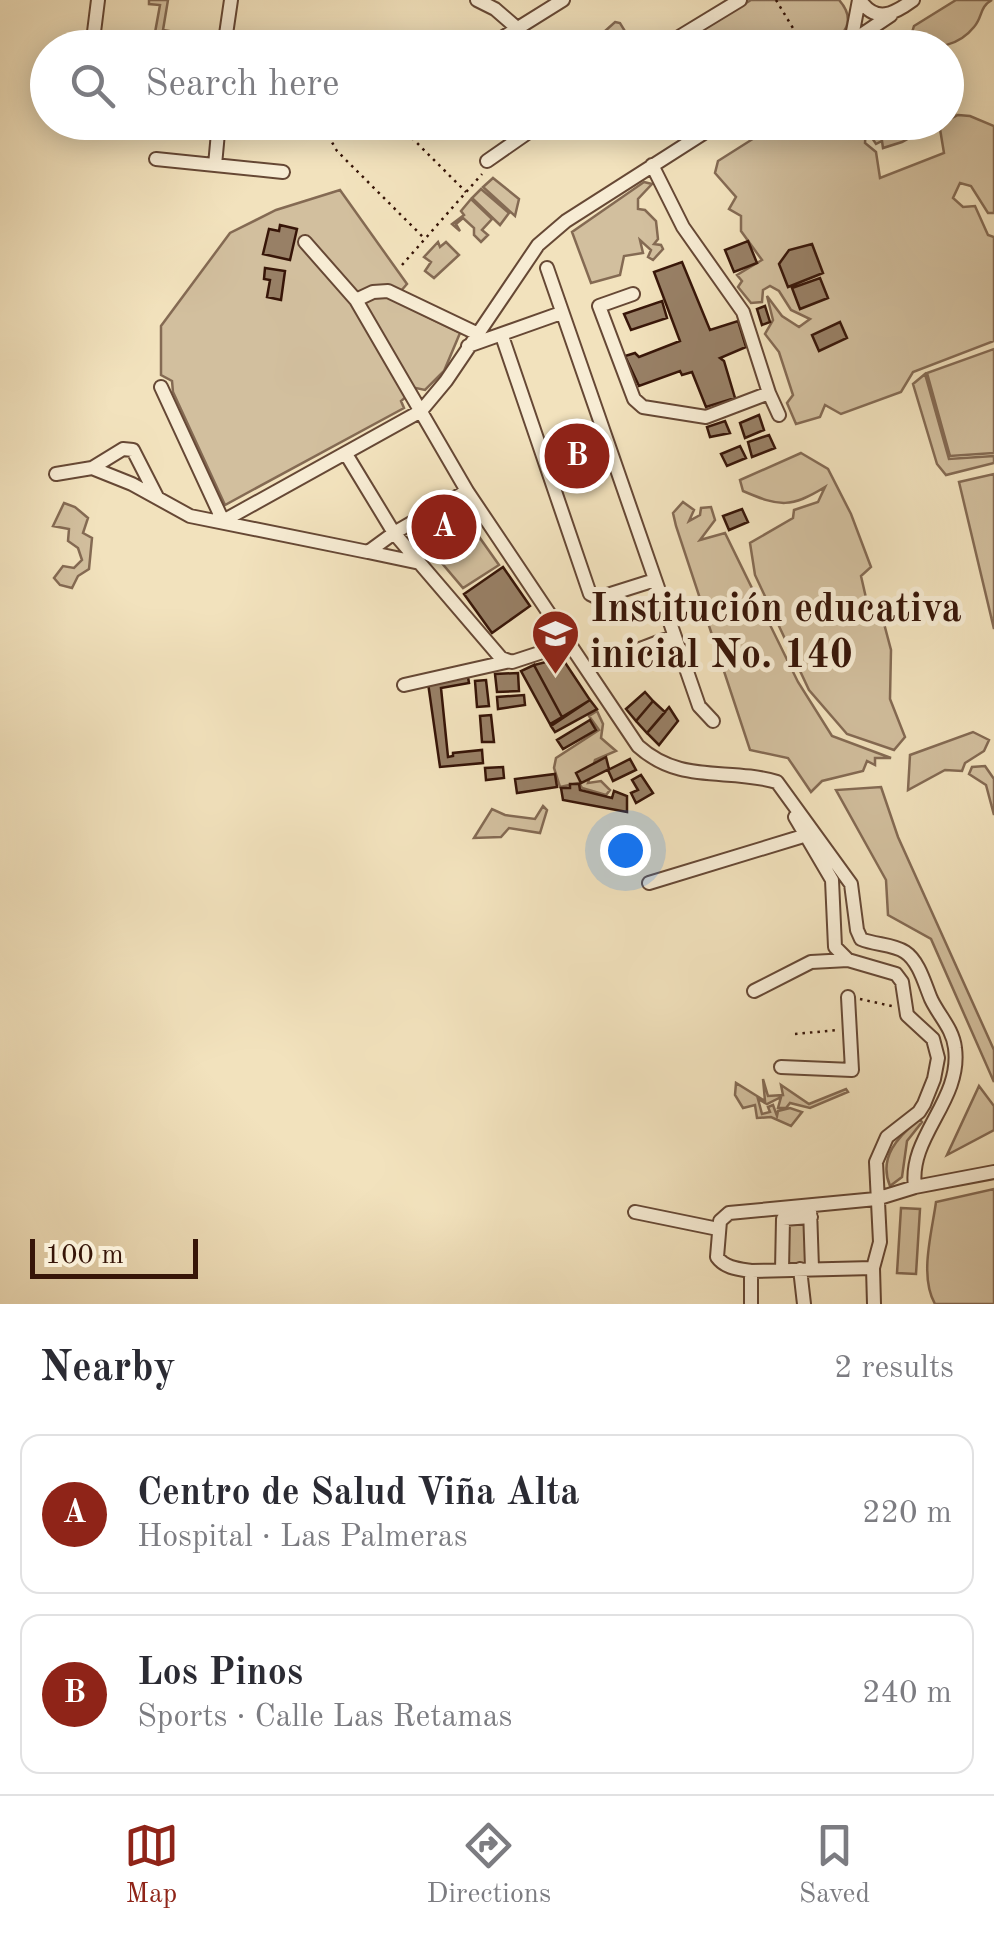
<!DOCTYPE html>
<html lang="en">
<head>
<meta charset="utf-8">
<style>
	:root { --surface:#fff; --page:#f2f2f3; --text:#2b2b33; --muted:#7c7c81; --line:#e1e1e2; --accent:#8f2418 }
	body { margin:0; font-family:"Old Standard TT",serif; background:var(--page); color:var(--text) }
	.scale { position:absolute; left:30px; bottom:25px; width:168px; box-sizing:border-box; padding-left:10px; border:5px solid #371508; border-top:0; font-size:28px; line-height:35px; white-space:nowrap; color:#371508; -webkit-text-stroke:8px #f7ecd4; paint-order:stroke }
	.you { position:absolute; left:625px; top:850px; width:35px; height:35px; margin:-25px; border:8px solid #fff; border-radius:50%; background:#1a73e8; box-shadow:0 0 0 15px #1a73e833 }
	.badge { display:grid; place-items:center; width:65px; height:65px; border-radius:50%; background:var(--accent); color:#fff; font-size:32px; font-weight:700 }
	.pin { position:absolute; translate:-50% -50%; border:5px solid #fff; box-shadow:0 2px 10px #0006 }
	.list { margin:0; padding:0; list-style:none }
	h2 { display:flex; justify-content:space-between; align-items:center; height:130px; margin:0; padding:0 40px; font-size:42px }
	h2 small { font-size:32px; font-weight:400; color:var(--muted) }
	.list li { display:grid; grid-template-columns:65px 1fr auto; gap:30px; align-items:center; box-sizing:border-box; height:160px; margin:0 20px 20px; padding:0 20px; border:2px solid var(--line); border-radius:20px }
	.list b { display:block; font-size:38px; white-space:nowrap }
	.list p { margin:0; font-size:32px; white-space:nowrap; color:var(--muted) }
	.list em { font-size:32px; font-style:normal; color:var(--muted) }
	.icon { flex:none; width:55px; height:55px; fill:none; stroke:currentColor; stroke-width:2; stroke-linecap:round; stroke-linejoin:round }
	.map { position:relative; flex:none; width:994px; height:1304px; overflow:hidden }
	.search { position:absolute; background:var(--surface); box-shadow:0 5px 25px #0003; left:30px; right:30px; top:30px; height:110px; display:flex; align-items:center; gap:25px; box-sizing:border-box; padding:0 35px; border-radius:55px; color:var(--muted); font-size:38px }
	.sheet { height:490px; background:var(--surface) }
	nav { display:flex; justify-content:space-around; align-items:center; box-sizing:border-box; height:140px; border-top:2px solid var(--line); background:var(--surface); font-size:28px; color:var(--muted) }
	nav a { display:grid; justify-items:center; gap:5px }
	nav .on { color:var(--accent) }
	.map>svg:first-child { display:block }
</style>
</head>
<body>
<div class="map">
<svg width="994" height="1304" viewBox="0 0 994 1304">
	<rect width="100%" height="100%" fill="#f2e2bd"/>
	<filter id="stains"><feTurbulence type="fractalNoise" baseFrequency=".002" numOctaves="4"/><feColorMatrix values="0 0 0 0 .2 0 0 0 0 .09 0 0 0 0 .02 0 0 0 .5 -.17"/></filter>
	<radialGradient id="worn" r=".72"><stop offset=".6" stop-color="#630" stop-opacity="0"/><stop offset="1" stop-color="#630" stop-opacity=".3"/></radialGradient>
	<path fill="#d2bf9e" stroke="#846a53" stroke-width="2.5" d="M149,0H168L163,30L175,32L171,47H163V39L154,38L160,5L149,4Z
		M751,0H839C857,20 845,36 826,47L674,48Z
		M956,0H992C979,7 983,17 974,27C958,47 937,48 914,47L916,44L909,42L914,26Z
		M615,22L620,23L631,41L615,47L604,32Z
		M947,66L957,74L955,114L947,117Z
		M958,115L970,116L994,126V213H988L971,186L960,183L953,198L963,207L975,206L988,235L994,237V341L913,372L901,392L841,414L825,405L820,417L796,424L787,403L793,395L779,352L765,334L773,320L767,296L782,316L799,327L810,319L791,310L779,291L770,286L763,290L762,302L751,303L738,287L742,281L737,275L762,260L741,231V216L729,209L736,197L715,173L718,161L778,123H871L866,126L865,143L876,152L880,178L944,153L940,129L942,123Z
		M887,123V122L936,123L902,142L883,148L882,141L876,144L870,135L881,133Z
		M493,178L519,199L515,216L483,187Z
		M644,182L652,184L638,199V209L645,210L656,221L658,239L654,244L661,245L663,249L653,260L648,257L651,250L640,240L643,253L624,256L620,275L591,283L572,232Z
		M481,189L509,213L500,225L472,198Z
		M340,190L407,284L393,300L460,333L444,371L425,390L416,388L401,401L404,408L225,505L173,392L172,381L161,375V326L230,233L276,210Z
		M471,199L492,219L482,230L488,235L481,242L474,235V228L463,218L456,224L460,231L452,224L464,215L461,211Z
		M438,242L440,247L446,242L459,255L434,278L425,271L431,262L424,257Z
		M994,349V453L950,456L927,373Z
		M925,374L949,459L994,456V463L946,475L937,464L913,384Z
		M598,431L609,465L557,481L546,447Z
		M801,453L828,469L851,514L871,567L861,576L869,611L882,616L891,650L890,699L905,737L894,750L847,734L809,690L755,575L750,543L793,518L794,510L818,502L825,487C791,508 780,507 743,491L740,480Z
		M994,474V629L959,482Z
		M683,502L694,510L689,521L700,515L701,508L711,507L715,520L700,540L725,533L798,682L832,736L891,758H875V765L867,761L863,771L822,781L811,792L788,758L750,750L676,526L673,513Z
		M64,503L75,507L88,518L83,533L92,538L89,569L78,576L72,588L60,585L54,578L63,566L74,568L82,560L78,548L68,541L69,529L53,526Z
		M475,531L499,565L463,588L435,555Z
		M597,711L603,724L601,738L616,751L595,760L588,783L601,781L610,790L606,795L582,788L579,783L560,787L554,768L556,758L599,730L589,716Z
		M973,732L989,740L984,751L965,763L962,771L945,770L908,790L910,755Z
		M985,766L994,779V815L986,785L969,774L972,767Z
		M881,787L898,837L994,1050V1082L931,939L888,915L886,880L836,790Z
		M543,806L547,810L540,833L509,828L501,837L474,838L492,809L505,815L535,819Z
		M763,1079L768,1096L783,1095L781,1085L809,1104L846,1089L848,1092L810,1108L790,1103L786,1108H778L781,1097L767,1104L758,1099L762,1114L770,1112L768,1107L773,1105L777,1116L778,1111L790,1108L802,1112L791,1126L771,1117L757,1118L755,1105L743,1108L735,1095L736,1083L765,1101Z
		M979,1086L994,1106V1130L947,1155Z
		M919,1119L922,1122L907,1141L902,1177L890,1186C878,1157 898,1137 919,1119Z
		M994,1189V1304H935C919,1276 932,1232 936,1202Z
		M901,1208L920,1209L916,1274L897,1273Z
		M806,1220L808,1265L787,1266L785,1221Z"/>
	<path fill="#988066" stroke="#371508" stroke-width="2.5" d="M280,225L297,229L290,260L263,254L269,229L279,231Z
		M748,241L757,263L734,272L725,250Z
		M812,244L823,273L788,287L779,264L789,250Z
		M682,262L710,330L738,321L746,347L720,358L724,361L735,398L706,407L692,372L682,375L680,371L639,386L625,356L635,353L639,357L680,341L654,272Z
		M265,268L285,271L281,300L267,297L270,280L264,279Z
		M820,278L828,298L800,309L792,288Z
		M662,301L667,318L631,330L624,314Z
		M765,306L770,322L762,325L757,309Z
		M840,322L847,338L819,351L812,335Z
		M759,415L764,430L745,438L740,423Z
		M725,421L730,433L710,437L707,427Z
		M769,435L775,448L752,457L748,442Z
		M740,446L746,458L727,466L721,454Z
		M460,506L470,530L430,552L414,530Z
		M742,509L748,522L729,530L723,516Z
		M503,567L530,606L492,633L464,594Z
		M562,658L590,700L562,717L534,665Z
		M534,665L562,717L550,724L521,671Z
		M518,673L519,691L497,692L495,674Z
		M468,677L469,683L441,688L448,757L453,756V753L482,750L483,763L440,767L428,683Z
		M486,680L489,706L477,707L475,681Z
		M645,692L653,701L636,721L626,709Z
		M524,695L525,705L498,709L497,697Z
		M590,700L597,709L555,732L551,726Z
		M653,701L665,712L647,733L636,721Z
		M669,707L678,721L659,745L647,733Z
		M491,715L494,742H482L480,716Z
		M590,720L596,730L563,749L557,740Z
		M606,757L609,769L581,783L576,773Z
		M630,759L636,770L613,781L608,770Z
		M503,767L504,778L486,780L485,768Z
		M555,774L557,787L517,793L515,779Z
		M641,775L653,793L636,803L631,793L638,790L632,780Z
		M570,784H579L580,790L612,798L614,791L627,796V812L563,800L561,788H570Z"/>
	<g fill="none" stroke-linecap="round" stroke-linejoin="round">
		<defs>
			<path id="minor" d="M477,0L495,9L517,28
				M860,0C876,24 894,14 913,0
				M851,42L859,0
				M225,45L249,48
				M92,48L98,0
				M224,48L231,0
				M486,48L563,0
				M661,48L740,0
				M842,48L891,15
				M156,159L283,172
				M487,161L543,122
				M215,165L219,122
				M652,165L683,227L743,312L769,393L779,415
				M305,242L356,300L467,491L638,746C681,785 727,767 777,782L851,884L857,930L861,939C875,945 893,944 905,952C919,961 925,985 931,999C939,1016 953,1029 955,1048C962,1101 908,1136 915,1187
				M547,268L699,706L713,721
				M633,294L599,306L634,399L643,407L706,417L769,393
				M356,300L373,292L388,291L476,333
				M502,336L590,594L598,598L655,580
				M468,346L561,313
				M161,387L223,521L421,411L446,381L538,245L566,221L721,122
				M346,454L394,533L501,658L512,662L570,643
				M92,468L123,449L133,450L157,497
				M56,474L92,468L132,484L190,516L368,552L394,533L467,491
				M368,552L420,563
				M640,649L674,636
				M404,685L506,662
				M795,817L832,880L835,947L848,960L896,974L902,982L907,1015L933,1039L938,1058L934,1079L924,1104L919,1112L887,1137L876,1162L880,1242L873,1268L874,1304
				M649,883L810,834
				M754,991L811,962L848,960
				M781,1067L852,1070L848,997
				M810,1209L812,1268
				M635,1212L718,1229
				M873,1268L751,1271C738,1269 725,1268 717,1257L720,1221L729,1213L876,1199L915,1187L994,1172
				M800,1269L804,1304
				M782,1270L783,1219L811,1217
				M751,1304V1271"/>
		</defs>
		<use href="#minor" stroke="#664835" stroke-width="16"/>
		<path stroke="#371508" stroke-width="2.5" stroke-dasharray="2.5 5" stroke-linecap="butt" d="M776,0L805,48
			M396,122L466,192
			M321,123L337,151L425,239
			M402,265L482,174
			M860,999L896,1007
			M795,1034L838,1030"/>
		<use href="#minor" stroke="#f7ecd4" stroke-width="12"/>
	</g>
	<defs>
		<symbol id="school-pin" viewBox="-11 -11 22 30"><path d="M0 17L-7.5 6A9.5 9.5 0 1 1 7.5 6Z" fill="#8f2418" stroke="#f7ecd4"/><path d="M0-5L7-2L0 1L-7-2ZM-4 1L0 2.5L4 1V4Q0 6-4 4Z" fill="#fff"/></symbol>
	</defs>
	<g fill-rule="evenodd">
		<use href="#school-pin" x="528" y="606" width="55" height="75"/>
	</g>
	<g text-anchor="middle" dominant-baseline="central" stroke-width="10" stroke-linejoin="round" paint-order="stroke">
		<g font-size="40" font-weight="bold" fill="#371508" stroke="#f7ecd4" text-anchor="start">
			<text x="590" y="611">Institución educativa<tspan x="590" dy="46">inicial No. 140</tspan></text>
		</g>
	</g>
	<rect width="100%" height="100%" filter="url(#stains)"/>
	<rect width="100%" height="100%" fill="url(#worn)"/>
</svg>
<div class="scale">100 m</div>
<div class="you"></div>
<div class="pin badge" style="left:444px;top:527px">A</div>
<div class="pin badge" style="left:577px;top:456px">B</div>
<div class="search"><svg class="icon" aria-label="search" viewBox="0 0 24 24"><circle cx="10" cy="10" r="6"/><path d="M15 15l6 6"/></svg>Search here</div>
</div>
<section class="sheet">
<h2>Nearby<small>2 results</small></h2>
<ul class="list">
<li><span class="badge">A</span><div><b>Centro de Salud Viña Alta</b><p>Hospital · Las Palmeras</p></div><em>220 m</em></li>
<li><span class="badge">B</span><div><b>Los Pinos</b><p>Sports · Calle Las Retamas</p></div><em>240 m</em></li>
</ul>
</section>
<nav>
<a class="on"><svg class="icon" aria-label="map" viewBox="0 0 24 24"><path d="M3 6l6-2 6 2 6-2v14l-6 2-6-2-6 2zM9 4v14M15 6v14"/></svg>Map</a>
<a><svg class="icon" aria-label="directions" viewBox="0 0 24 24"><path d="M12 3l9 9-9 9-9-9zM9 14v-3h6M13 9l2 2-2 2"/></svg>Directions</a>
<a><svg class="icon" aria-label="saved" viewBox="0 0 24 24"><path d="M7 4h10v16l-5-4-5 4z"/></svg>Saved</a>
</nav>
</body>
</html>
